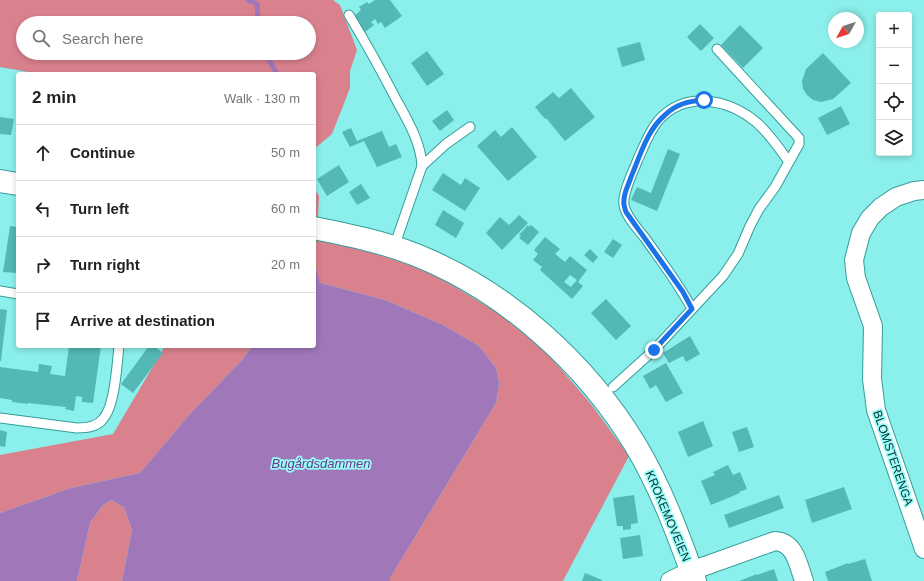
<!DOCTYPE html>
<html lang="en">
<head>
<meta charset="utf-8">
<style>
	:root { --surface:#fff; --page:#f2f2f2; --text:#222; --muted:#767676; --line:#e0e0e0 }
	body { margin:0; font-family:Arial,sans-serif; background:var(--page); color:var(--text) }
	.controls { position:absolute; right:12px; top:12px; display:grid; overflow:hidden; border-radius:4px; box-shadow:0 2px 6px #0003 }
	.controls button { width:36px; height:36px; display:grid; place-items:center; padding:0; border:0; border-bottom:1px solid var(--line); background:var(--surface); color:var(--text); font:20px sans-serif }
	.compass { position:absolute; left:828px; top:12px; width:36px; height:36px; border-radius:50%; background:var(--surface); box-shadow:0 2px 6px #0003; rotate:231deg }
	.stop { position:absolute; width:12px; height:12px; margin:-9px; border:3px solid #1a73e8; border-radius:50%; background:#fff }
	.stop.end { background:#1a73e8; border-color:#fff; box-shadow:0 1px 4px #0008 }
	.list { margin:0; padding:0; list-style:none }
	h2 { display:flex; justify-content:space-between; align-items:center; height:52px; margin:0; padding:0 16px; font-size:17px }
	h2 small { font-size:13px; font-weight:400; color:var(--muted) }
	.list li { display:grid; grid-template-columns:26px 1fr auto; gap:12px; align-items:center; box-sizing:border-box; height:56px; padding:0 16px; border-top:1px solid var(--line) }
	.list b { display:block; font-size:15px; white-space:nowrap }
	.list em { font-size:13px; font-style:normal; color:var(--muted) }
	.icon { flex:none; width:22px; height:22px; fill:none; stroke:currentColor; stroke-width:2; stroke-linecap:round; stroke-linejoin:round }
	.map { position:relative; flex:none; width:924px; height:581px; overflow:hidden }
	.search { position:absolute; background:var(--surface); box-shadow:0 2px 6px #0003; left:16px; top:16px; width:300px; height:44px; display:flex; align-items:center; gap:10px; box-sizing:border-box; padding:0 14px; border-radius:22px; color:var(--muted); font-size:15px }
	.panel { position:absolute; background:var(--surface); box-shadow:0 2px 6px #0003; left:16px; top:72px; width:300px; height:276px; border-radius:4px }
	.map>svg:first-child { display:block }
</style>
</head>
<body>
<div class="map">
<svg width="924" height="581" viewBox="0 0 924 581">
	<rect width="100%" height="100%" fill="#8befeb"/>
	<path fill="#d9828d" fill-rule="evenodd" d="M0,0H333L340,5L357,50L350,71V88L332,134L314,149V74H40L0,67ZM23,23H309V53H23Z
		M314,188L319,196L317,238L399,259L442,279L500,314L548,354L591,404L629,456L563,581H390V578L496,403L499,383L496,368L479,346L443,325L385,300L317,282L314,283Z
		M165,346H252L242,360L190,414L140,473L71,488L0,513V455L113,434Z
		M111,500L124,507L132,530L122,581H77L90,523L102,506Z"/>
	<path fill="#a077b9" d="M317,282L385,300L443,325L479,346L496,368L499,383L496,403L390,578V581H122L132,530L124,507L111,500L102,506L90,523L77,581H0V513L71,488L140,473L190,414L242,360L252,346H314V283Z"/>
	<g fill="none" stroke-linecap="round" stroke-linejoin="round">
		<path stroke="#a077b9" stroke-width="5" d="M248,0L257,4L258,23
			M265,53L277,74
			M314,270L317,282"/>
	</g>
	<path fill="#54b8b5" fill-rule="evenodd" d="M375,0H390L402,16L385,28L381,22L378,24L375,19L371,22L374,25L365,32L354,16L361,10L359,7L367,2L369,4Z
		M700,24L714,38L701,51L687,37Z
		M740,25L763,48L743,68L721,45Z
		M640,42L645,60L622,67L617,48Z
		M427,51L444,74L427,86L411,63Z
		M823,53L851,83L833,99L821,102L813,100L807,95L803,89L802,81L806,69Z
		M571,88L595,117L565,141L546,118L545,119L535,107L553,92L559,98Z
		M841,106L850,124L827,135L818,118Z
		M447,110L454,120L440,131L432,121Z
		M0,117L14,119L11,135L0,134Z
		M512,127L537,157L508,181L477,146L495,130L501,137Z
		M351,128L357,141L382,131L389,147L396,144L402,157L377,167L364,141L350,147L342,132Z
		M668,149L680,154L657,211L631,200L637,187L651,193Z
		M339,165L349,182L327,196L317,179Z
		M443,173L461,185L465,178L480,188L465,211L432,190Z
		M361,184L370,198L357,205L349,192Z
		M443,210L464,223L456,238L435,225Z
		M519,215L528,223L502,250L486,233L500,217L509,225Z
		M528,225L529,227L531,225L539,232L528,245L519,238L521,236L519,235Z
		M10,226L18,227V278H16V273L3,272Z
		M545,237L560,249L555,254L565,262L570,256L587,270L578,282L583,286L572,299L540,270L542,267L533,260L538,254L534,250ZM570,275L577,280L571,287L564,282Z
		M613,239L622,245L613,258L604,252Z
		M590,249L598,257L593,263L584,255Z
		M606,299L631,326L616,340L591,313Z
		M0,309L7,310L1,361H0Z
		M690,336L700,354L686,362L683,356L669,363L663,353Z
		M69,346H101L93,403L82,402V397L76,396L74,411L65,409L66,407L28,403V404L12,402V400L0,398V367L38,372L39,364L52,366L50,374L65,376Z
		M149,346H154L163,353L133,393L121,384Z
		M666,363L683,393L666,402L656,385L650,389L643,376Z
		M703,421L713,446L688,457L678,432Z
		M747,427L754,447L739,452L732,432Z
		M0,430L7,432L5,447L0,446Z
		M728,465L733,475L740,472L747,489L739,492L740,493L711,505L701,481L715,475L713,472Z
		M844,487L852,509L812,523L805,500Z
		M634,495L638,523L631,524V529L623,530V526H617L613,498Z
		M779,495L784,508L729,528L724,515Z
		M640,535L643,556L623,559L620,538Z
		M865,559L872,581H828L825,572L848,563V564Z
		M774,569L778,581H739L757,574V575Z
		M585,573L602,580V581H582Z"/>
	<g fill="none" stroke-linecap="round" stroke-linejoin="round">
		<defs>
			<path id="service" d="M349,15C366,43 382,72 397,101C408,121 421,143 422,166L394,247
				M422,166L446,144L470,127
				M0,291L18,294
				M692,309C679,284 661,261 645,238C638,229 626,217 624,205C622,193 634,170 638,159C644,146 649,132 658,121C685,90 728,99 756,122C769,133 779,148 789,162
				M613,387L654,350L723,276L738,254L750,226L759,209L775,187L799,144V138L717,49
				M0,418L77,428C87,428 97,427 103,419C115,406 117,364 119,346"/>
			<path id="minor" d="M924,190L914,191L896,197L881,207L870,218L861,233L854,260L856,278L873,326L872,379L876,410L924,549
				M670,581L691,571L775,541C795,542 798,564 804,581"/>
			<path id="secondary" d="M0,181L18,184
				M314,228C349,235 383,242 416,255C506,291 586,363 636,446C661,488 678,534 695,581"/>
		</defs>
		<use href="#service" stroke="#349d9a" stroke-width="11"/>
		<use href="#minor" stroke="#349d9a" stroke-width="20"/>
		<use href="#secondary" stroke="#349d9a" stroke-width="24"/>
		<use href="#service" stroke="#fff" stroke-width="9"/>
		<use href="#minor" stroke="#fff" stroke-width="18"/>
		<use href="#secondary" stroke="#fff" stroke-width="22"/>
	</g>
	<g fill="none" stroke-linecap="round" stroke-linejoin="round">
		<path stroke="#1a73e8" stroke-width="5" d="M654,350L692,309L683,292L626,212C625,208 623,205 624,200C624,192 629,184 631,177C640,156 647,130 665,115C676,104 689,101 704,100"/>
	</g>
	<g text-anchor="middle" dominant-baseline="central" stroke-width="3.5" stroke-linejoin="round" paint-order="stroke">
		<g font-size="12" fill="#01302f" stroke="#99fcf8">
			<text transform="translate(893 458) rotate(71)">BLOMSTERENGA</text>
			<text transform="translate(668 516) rotate(67)">KROKEMOVEIEN</text>
		</g>
		<g font-size="13" font-style="italic" fill="#6d388a" stroke="#99fcf8">
			<text x="321" y="463">Bugårdsdammen</text>
		</g>
	</g>
</svg>
<div class="controls">
<button>+</button>
<button>−</button>
<button><svg class="icon" aria-label="locate" viewBox="0 0 24 24"><circle cx="12" cy="12" r="6"/><path d="M12 2v4M12 18v4M2 12h4M18 12h4"/></svg></button>
<button><svg class="icon" aria-label="layers" viewBox="0 0 24 24"><path d="M12 4l9 5-9 5-9-5zM3 14l9 5 9-5"/></svg></button>
</div>
<svg class="compass" viewBox="-18 -18 36 36"><path d="M0-13l5 13h-10z" fill="#e53935"/><path d="M0 13l5-13h-10z" fill="#767676"/></svg>
<div class="stop" style="left:704px;top:100px"></div>
<div class="stop end" style="left:654px;top:350px"></div>
<div class="search"><svg class="icon" aria-label="search" viewBox="0 0 24 24"><circle cx="10" cy="10" r="6"/><path d="M15 15l6 6"/></svg>Search here</div>
<section class="panel">
<h2>2 min<small>Walk · 130 m</small></h2>
<ul class="list">
<li><svg class="icon" aria-label="ahead" viewBox="0 0 24 24"><path d="M12 20V5M6 11l6-6 6 6"/></svg><div><b>Continue</b></div><em>50 m</em></li>
<li><svg class="icon" aria-label="left" viewBox="0 0 24 24"><path d="M17 20v-9H6M10 6l-5 5 5 5"/></svg><div><b>Turn left</b></div><em>60 m</em></li>
<li><svg class="icon" aria-label="right" viewBox="0 0 24 24"><path d="M7 20v-9h11M14 6l5 5-5 5"/></svg><div><b>Turn right</b></div><em>20 m</em></li>
<li><svg class="icon" aria-label="arrive" viewBox="0 0 24 24"><path d="M6 21V4h12l-3 4 3 4H6"/></svg><div><b>Arrive at destination</b></div></li>
</ul>
</section>
</div>
</body>
</html>
